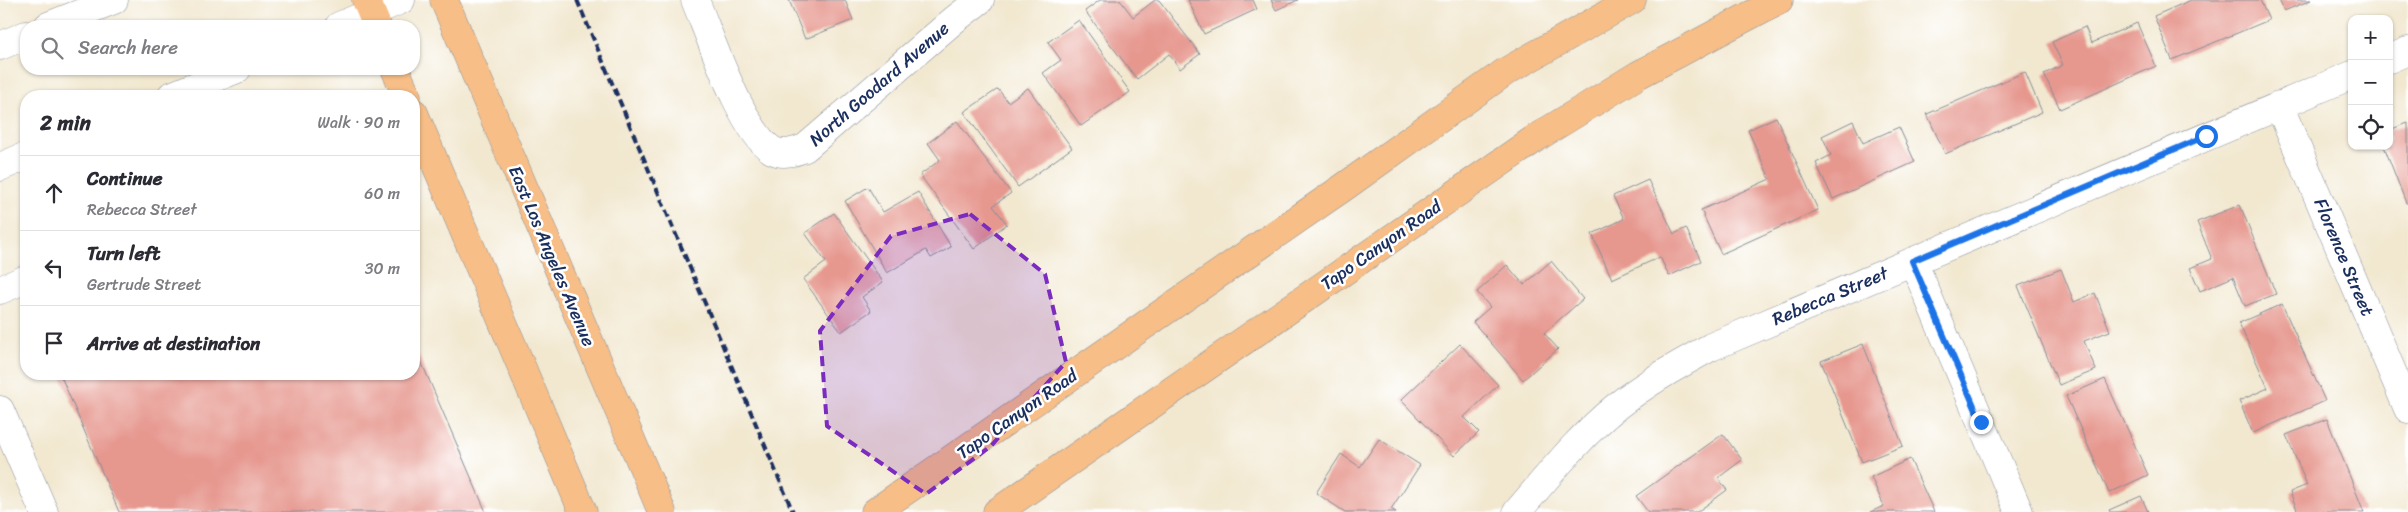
<!DOCTYPE html>
<html lang="en">
<head>
<meta charset="utf-8">
<style>
	:root { --surface:#fff; --page:#f2f2f3; --text:#2b2b33; --muted:#7c7c81; --line:#e1e1e2 }
	body { margin:0; font-family:Sriracha,sans-serif; background:var(--page); color:var(--text) }
	.controls { position:absolute; right:15px; top:15px; display:grid; overflow:hidden; border-radius:10px; box-shadow:0 1px 4px #0004 }
	.controls button { width:45px; height:45px; display:grid; place-items:center; padding:0; border:0; border-bottom:1px solid var(--line); background:var(--surface); color:var(--text); font:25px sans-serif }
	.stop { position:absolute; width:15px; height:15px; margin:-11px; border:4px solid #1a73e8; border-radius:50%; background:#fff }
	.stop.end { background:#1a73e8; border-color:#fff; box-shadow:0 1px 5px #0008 }
	.list { margin:0; padding:0; list-style:none }
	h2 { display:flex; justify-content:space-between; align-items:center; height:65px; margin:0; padding:0 20px; font-size:21px }
	h2 small { font-size:16px; font-weight:400; color:var(--muted) }
	.list li { display:grid; grid-template-columns:32px 1fr auto; gap:15px; align-items:center; box-sizing:border-box; height:75px; padding:0 20px; border-top:1px solid var(--line) }
	.list b { display:block; font-size:19px; white-space:nowrap }
	.list p { margin:0; font-size:16px; white-space:nowrap; color:var(--muted) }
	.list em { font-size:16px; font-style:normal; color:var(--muted) }
	.icon { flex:none; width:28px; height:28px; fill:none; stroke:currentColor; stroke-width:2; stroke-linecap:round; stroke-linejoin:round }
	.map { position:relative; flex:none; width:2408px; height:512px; overflow:hidden }
	.search { position:absolute; background:var(--surface); box-shadow:0 1px 4px #0004; left:20px; top:20px; width:400px; height:55px; display:flex; align-items:center; gap:12px; box-sizing:border-box; padding:0 18px; border-radius:20px; color:var(--muted); font-size:19px }
	.panel { position:absolute; background:var(--surface); box-shadow:0 1px 4px #0004; left:20px; top:90px; width:400px; height:290px; border-radius:20px }
	.map>svg:first-child { display:block }
</style>
</head>
<body>
<div class="map">
<svg width="2408" height="512" viewBox="0 0 2408 512">
	<rect width="100%" height="100%" fill="#fff"/>
	<filter id="ink" filterUnits="userSpaceOnUse"><feTurbulence type="fractalNoise" baseFrequency=".02" numOctaves="2"/><feDisplacementMap in="SourceGraphic" scale="10" xChannelSelector="R" yChannelSelector="G"/><feConvolveMatrix kernelMatrix="1 2 1 2 8 2 1 2 1" color-interpolation-filters="sRGB"/></filter>
	<filter id="wash" filterUnits="userSpaceOnUse"><feTurbulence type="fractalNoise" baseFrequency=".0096" numOctaves="4" result="noise"/><feDisplacementMap in="SourceGraphic" scale="20" xChannelSelector="R" yChannelSelector="G"/><feGaussianBlur stdDeviation="1.12" result="paint"/><feColorMatrix in="noise" values="0 0 0 0 0 0 0 0 0 0 0 0 0 0 0 0 0 1.4 0 .05"/><feComposite in="paint" operator="in"/></filter>
	<g filter="url(#wash)">
		<rect width="100%" height="100%" fill="#f2e8d0"/>
		<g id="blocks">
			<path fill="#e6988f" d="M789,0H845L853,20L805,39Z
				M1100,0H1120L1133,17L1155,0H1159L1200,54L1180,69L1169,54L1137,79L1085,11Z
				M1188,0H1253L1257,9L1204,34Z
				M1271,0H1298L1276,10Z
				M2191,0H2260L2269,20L2172,60L2154,16Z
				M2279,0H2311L2284,11Z
				M1079,20L1130,92L1081,126L1043,73L1061,60L1048,42Z
				M2137,23L2156,66L2060,109L2044,74L2063,65L2052,42L2085,27L2092,43Z
				M2025,72L2042,112L1945,154L1927,114Z
				M1028,88L1072,148L1018,187L964,112L998,89L1008,102Z
				M1776,117L1818,210L1721,254L1701,210L1770,179L1748,130Z
				M957,121L1011,193L993,206L1007,224L974,249L920,175L940,160L928,143Z
				M1853,121L1863,143L1899,127L1915,162L1833,199L1816,163L1831,155L1822,136Z
				M2408,123V203H2406L2384,146H2389V130Z
				M1648,180L1674,234L1686,228L1701,261L1669,276L1660,257L1612,279L1592,234L1624,219L1613,196Z
				M868,187L883,212L918,192L951,247L931,258L926,250L887,273L845,201Z
				M2240,205L2276,294L2245,306L2233,277L2200,291L2190,268L2212,259L2197,222Z
				M834,213L883,282L862,297L871,311L841,332L803,279L826,262L805,233Z
				M1551,261L1583,299L1544,333L1558,349L1523,380L1473,322L1490,307L1477,292L1507,265L1524,285Z
				M2061,269L2074,302L2095,293L2110,331L2084,341L2096,370L2059,385L2018,286Z
				M2282,304L2325,401L2253,433L2239,401L2268,388L2239,323Z
				M1460,344L1498,385L1464,417L1479,432L1454,456L1401,400Z
				M1863,344L1903,446L1862,462L1821,361Z
				M414,345L486,512H119L60,374H414Z
				M2105,379L2148,475L2109,493L2066,396Z
				M2327,419L2364,512H2298L2290,492L2307,485L2286,435Z
				M1723,434L1742,460L1718,478L1727,490L1697,512H1648L1636,496Z
				M1379,439L1420,465L1391,509L1396,512H1345L1316,493L1341,454L1360,467Z
				M1910,459L1934,512H1870L1884,506L1871,477Z
				M2141,496L2148,512H2110L2109,510Z"/>
		</g>
	</g>
	<g filter="url(#ink)">
		<use href="#blocks" fill-opacity="0" stroke="#868c97" stroke-width="1"/>
		<g fill="none" stroke-linecap="round" stroke-linejoin="round">
			<defs>
				<path id="minor" d="M695,0C710,36 742,131 772,150C783,156 794,152 805,148L954,20L980,0
					M48,26L114,0
					M339,26L401,0
					M0,46L26,35
					M2389,59L2408,51
					M171,96L237,69
					M2279,105L2408,409
					M0,167L26,156
					M1913,261L2019,512
					M0,290L26,279
					M0,410L44,512
					M1517,512C1549,475 1579,437 1617,406C1646,383 1678,365 1711,347L2352,75"/>
				<path id="major" d="M366,0L377,26
					M444,0L662,512
					M395,69L407,96
					M414,113L583,512
					M875,512L1344,187L1505,72L1632,0
					M997,512L1539,136L1638,75L1779,0"/>
			</defs>
			<use href="#minor" stroke="#868c97" stroke-width="29"/>
			<use href="#major" stroke="#868c97" stroke-width="29"/>
			<use href="#minor" stroke="#fff" stroke-width="28"/>
			<use href="#major" stroke="#f7be87" stroke-width="28"/>
			<path stroke="#1b2f5e" stroke-width="4" stroke-dasharray="8 4" stroke-linecap="butt" d="M577,0L793,512"/>
		</g>
	</g>
	<g fill="none" stroke-linecap="round" stroke-linejoin="round" filter="url(#ink)">
		<path stroke="#1a73e8" stroke-width="6" d="M1981,422L1912,261L2206,136"/>
	</g>
	<path fill="#7b2cbf" fill-opacity="0.2" stroke="#7b2cbf" stroke-width="4" stroke-dasharray="10 6" stroke-linejoin="round" d="M970,214L1045,274L1066,362L991,446L926,494L827,426L820,331L891,236Z"/>
	<g text-anchor="middle" dominant-baseline="central" stroke-width="5" stroke-linejoin="round" paint-order="stroke">
		<g font-size="18" fill="#1b2f5e" stroke="#fff">
			<text transform="translate(879 84) rotate(-41)">North Goodard Avenue</text>
			<text transform="translate(1381 245) rotate(-35)">Tapo Canyon Road</text>
			<text transform="translate(552 256) rotate(67)">East Los Angeles Avenue</text>
			<text transform="translate(2344 257) rotate(67)">Florence Street</text>
			<text transform="translate(1830 296) rotate(-23)">Rebecca Street</text>
			<text transform="translate(1017 414) rotate(-35)">Tapo Canyon Road</text>
		</g>
	</g>
</svg>
<div class="controls">
<button>+</button>
<button>−</button>
<button><svg class="icon" aria-label="locate" viewBox="0 0 24 24"><circle cx="12" cy="12" r="6"/><path d="M12 2v4M12 18v4M2 12h4M18 12h4"/></svg></button>
</div>
<div class="stop" style="left:2206px;top:136px"></div>
<div class="stop end" style="left:1981px;top:422px"></div>
<div class="search"><svg class="icon" aria-label="search" viewBox="0 0 24 24"><circle cx="10" cy="10" r="6"/><path d="M15 15l6 6"/></svg>Search here</div>
<section class="panel">
<h2>2 min<small>Walk · 90 m</small></h2>
<ul class="list">
<li><svg class="icon" aria-label="ahead" viewBox="0 0 24 24"><path d="M12 20V5M6 11l6-6 6 6"/></svg><div><b>Continue</b><p>Rebecca Street</p></div><em>60 m</em></li>
<li><svg class="icon" aria-label="left" viewBox="0 0 24 24"><path d="M17 20v-9H6M10 6l-5 5 5 5"/></svg><div><b>Turn left</b><p>Gertrude Street</p></div><em>30 m</em></li>
<li><svg class="icon" aria-label="arrive" viewBox="0 0 24 24"><path d="M6 21V4h12l-3 4 3 4H6"/></svg><div><b>Arrive at destination</b></div></li>
</ul>
</section>
</div>
</body>
</html>
